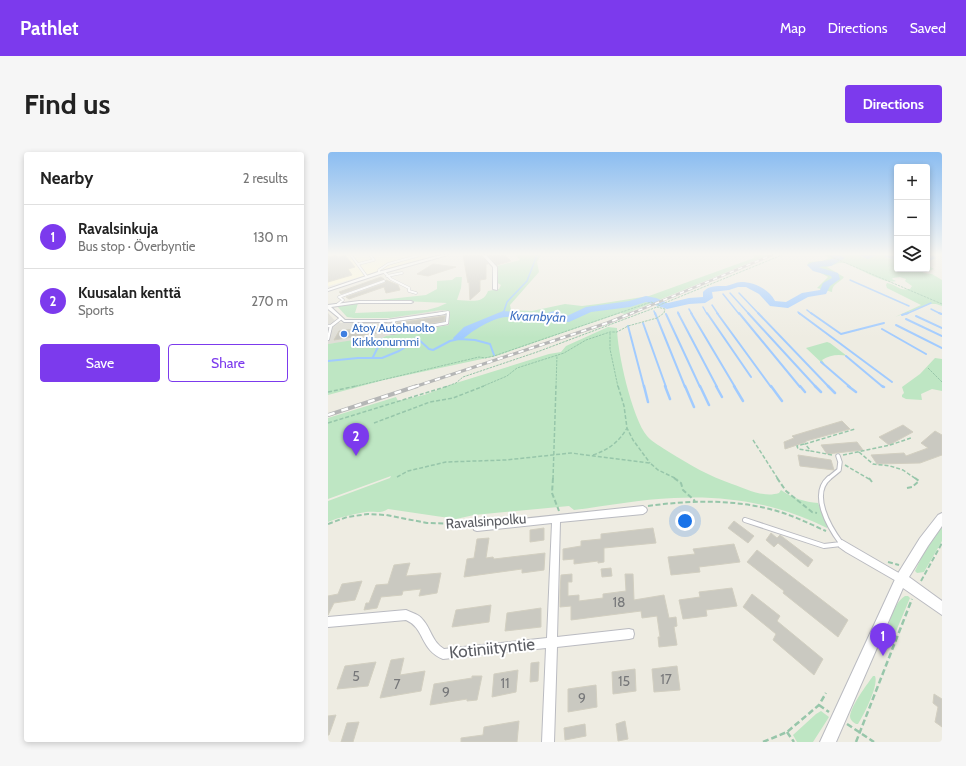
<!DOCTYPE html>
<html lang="en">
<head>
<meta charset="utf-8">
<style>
	:root { --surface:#fff; --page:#f6f6f6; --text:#222; --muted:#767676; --line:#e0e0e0; --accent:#7c3aed }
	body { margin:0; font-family:Cabin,sans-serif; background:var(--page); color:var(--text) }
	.controls { position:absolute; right:12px; top:12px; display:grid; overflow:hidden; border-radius:4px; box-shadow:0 2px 6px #0003 }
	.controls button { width:36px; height:36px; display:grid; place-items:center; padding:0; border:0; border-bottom:1px solid var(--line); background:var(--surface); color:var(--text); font:20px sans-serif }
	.you { position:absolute; left:357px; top:369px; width:14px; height:14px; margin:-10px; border:3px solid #fff; border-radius:50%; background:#1a73e8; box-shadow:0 0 0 6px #1a73e833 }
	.badge { display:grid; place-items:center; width:26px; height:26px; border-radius:50%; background:var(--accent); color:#fff; font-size:13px; font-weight:700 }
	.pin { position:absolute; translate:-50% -33px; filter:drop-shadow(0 1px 2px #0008) }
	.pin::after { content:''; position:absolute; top:21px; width:14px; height:12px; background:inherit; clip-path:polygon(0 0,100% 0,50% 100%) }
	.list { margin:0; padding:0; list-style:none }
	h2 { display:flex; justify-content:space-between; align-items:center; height:52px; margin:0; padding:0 16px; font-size:17px }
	h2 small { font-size:13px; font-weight:400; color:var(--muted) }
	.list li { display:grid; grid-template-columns:26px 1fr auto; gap:12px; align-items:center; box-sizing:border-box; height:64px; padding:0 16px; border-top:1px solid var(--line) }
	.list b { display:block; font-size:15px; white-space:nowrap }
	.list p { margin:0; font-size:13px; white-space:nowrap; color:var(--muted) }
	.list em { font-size:13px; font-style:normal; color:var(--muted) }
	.actions { display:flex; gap:8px; padding:12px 16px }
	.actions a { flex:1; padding:9px 0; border:1px solid var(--accent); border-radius:4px; text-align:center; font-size:14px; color:var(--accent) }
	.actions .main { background:var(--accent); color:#fff }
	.icon { flex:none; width:22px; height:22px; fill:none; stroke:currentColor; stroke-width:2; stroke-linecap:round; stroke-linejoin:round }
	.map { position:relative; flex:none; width:614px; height:590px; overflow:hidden; border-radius:4px }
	header { display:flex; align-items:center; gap:24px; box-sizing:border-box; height:56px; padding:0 20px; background:var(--accent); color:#fff }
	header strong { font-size:19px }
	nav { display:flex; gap:22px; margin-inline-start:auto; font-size:14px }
	.intro { display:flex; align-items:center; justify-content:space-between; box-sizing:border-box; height:96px; padding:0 24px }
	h1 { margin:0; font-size:28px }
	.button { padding:10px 18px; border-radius:4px; background:var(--accent); color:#fff; font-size:14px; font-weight:700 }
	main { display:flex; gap:24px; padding:0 24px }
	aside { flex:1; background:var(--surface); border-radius:4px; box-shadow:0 2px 6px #0003 }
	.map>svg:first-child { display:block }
</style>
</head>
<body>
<header>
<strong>Pathlet</strong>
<nav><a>Map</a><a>Directions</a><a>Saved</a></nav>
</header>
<div class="intro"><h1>Find us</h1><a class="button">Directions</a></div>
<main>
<aside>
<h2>Nearby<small>2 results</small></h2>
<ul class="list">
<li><span class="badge">1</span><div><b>Ravalsinkuja</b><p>Bus stop · Överbyntie</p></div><em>130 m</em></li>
<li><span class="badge">2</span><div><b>Kuusalan kenttä</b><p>Sports</p></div><em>270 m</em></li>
</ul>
<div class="actions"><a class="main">Save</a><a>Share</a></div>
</aside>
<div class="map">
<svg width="614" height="590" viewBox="0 0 614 590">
	<rect width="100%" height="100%" fill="#eeece2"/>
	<path fill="#fef9d7" d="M0,103H99L101,105L0,134Z"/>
	<path fill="#dfded7" d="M113,158H122L121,173L58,184L52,187L0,192V161L7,169L13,171H58L62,166Z"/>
	<path fill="#bee6c3" d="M187,103H213L209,110L211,120L182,153L183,158L204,159L237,152L254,154L270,152L321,144L426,106L425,103H440L297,162L293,161L168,204L56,228L0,243V192L45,185L52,187L58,184L121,173L122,159L113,158L62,166H26L19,165L9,154L30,151L27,161L99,158L110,155L119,151L52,148L98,143L109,137V129L124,128L128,125H134L133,136L129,148C141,148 155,153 160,139L171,137L173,133L168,130L169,114L192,108Z
		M496,103H557L559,106L569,108V117H599V113L606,117L594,121L604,122L614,128V154L608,152H602L567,165L593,153L559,136L558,133L559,131C570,133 570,139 582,137L584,134L577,129L578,127L572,125L565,126L564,127L568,129C557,133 529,115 517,111H511L499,115L516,125C512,131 504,131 504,140L489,136L500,125L479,113L481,110L494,109L501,106Z
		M280,175L289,176C289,199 304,266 319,284C325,291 334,295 341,300C362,313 381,324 404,332C418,337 436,346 451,341L453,338C464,346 477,350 490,351L500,374L499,376C452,352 399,343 346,346C313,347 279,354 246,358L241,354L146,363L128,367L60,357C53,362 46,359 38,360C25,362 12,365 0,370V349L62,326L63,324L0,347V266L68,245L70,249L96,243L128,231L221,202L233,200L238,194Z
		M499,190L502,191L519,204C510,202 502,203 494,208L498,214H497L478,196Z
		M607,206L614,207V239L604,237L593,242L594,248L578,247L574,245V243L576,241L574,235L592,222Z
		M614,375V389L596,420L589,421L587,419L598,396Z
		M577,444H580L582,446L561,496L557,498C558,482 562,454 577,444Z
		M545,524H547C551,533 536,563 530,572H528C525,570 522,568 522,564C524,552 538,534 545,524Z
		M493,559L501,565L485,590H469L465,583L488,562Z"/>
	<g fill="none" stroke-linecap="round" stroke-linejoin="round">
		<path stroke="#a1cbff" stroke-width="1.5" d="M522,128L581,154
			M402,141L421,162
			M411,141L431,162
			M395,142L411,162
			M384,153L390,162
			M375,155L379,162
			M361,157L364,162
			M603,157L613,162
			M479,158L484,162
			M326,159L327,162
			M350,160L351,162
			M470,160L472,162
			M175,162L179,150L199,129L209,103
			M578,162L603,151"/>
		<path stroke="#a1cbff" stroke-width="2" d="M327,161L357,235
			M350,161L389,235
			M363,161L407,235
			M379,161L423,225
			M389,161L443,235
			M411,161L472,235
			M420,161L488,235
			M430,161L501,235
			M471,161L564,230
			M483,161L513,182L556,171
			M611,161L614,162
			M338,162L372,235
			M574,163L580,161
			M588,164L614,176
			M578,167L614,184
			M315,171L338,235
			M568,173L614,196
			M300,174L316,235
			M554,177L598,202
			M518,204L555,235
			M45,205L54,187
			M0,209L30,206H54L71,199L76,196L81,189L89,186L101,197L105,198L122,189L131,187L147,188L162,192L166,203
			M493,210L522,235"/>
		<path stroke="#a1cbff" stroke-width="2.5" d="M316,234L320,250
			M337,234L342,247
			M357,234L366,255
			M372,234L381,253
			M388,234L394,245
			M406,234L415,249
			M443,234L454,249
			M472,234L477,240
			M487,234L493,240
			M500,234L507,241
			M520,234L528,240
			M554,234L556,235"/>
		<path fill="#a1cbff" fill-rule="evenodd" d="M501,103H513L517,106L503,114L490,115L510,121L512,127L502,134L498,142L480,145L460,156L442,154L431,142L418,135H410L401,138L384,140L385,146L377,151L361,152L339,157L318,150L302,155L263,160L241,170L232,169L225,165C210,171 194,165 178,165C166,165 142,180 134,188H126L125,186L136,175L175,159L216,162L226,159L239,164L258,155L301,149L318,144L328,146L340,151L361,146L375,145V140C381,133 390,134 398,134C403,133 408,130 413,130C426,130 441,137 447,149L458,150L474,141L492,138L495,131L504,126L503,124L485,119L479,113C485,108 498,110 506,106Z
			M530,103H549L540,107Z
			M556,103L569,104V108L557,105Z
			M599,103H606L608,106L599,110Z"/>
	</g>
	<path fill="#cac9c1" stroke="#d2cfc1" d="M8,103L10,105L17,103L27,115L20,117L24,123L0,130V105Z
		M135,103H153L160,112H158V127L152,128V139L142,148L141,130L140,131Z
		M160,103H177L183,109L169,113Z
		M105,112L128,115L100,124L89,122Z
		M53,125L56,127L13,142L11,140Z
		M58,128L70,133L72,138L58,141L56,135L21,147L18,145L57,131Z
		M117,164L116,169L68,177L69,171Z
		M47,174H52L49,181L6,188L11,179Z
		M514,269L522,277L478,289V290L457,297L456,290L466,286L464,284Z
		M575,273L585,280L561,293L551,285Z
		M607,279L614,283V303L592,311L549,312L543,303L576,301L578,304L600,296L593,291Z
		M529,290L535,298L499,302L493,293Z
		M470,303L503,308L506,318L472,314Z
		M406,369L426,384L420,391L400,376Z
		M216,376V388L202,390V378Z
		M325,376L328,391L276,396V410L270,411V409L246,412V407L235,408V397L253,394V389L273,387V382Z
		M443,381L449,386L452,383L485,408L480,415L450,391L446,395L438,388Z
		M161,386L158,406L165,405L166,407L217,401L216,418L194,421V417L136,425L139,407L146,406L149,387Z
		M406,392L412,410L371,415L372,420L343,423L340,405L367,402L365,397Z
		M429,398L520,468L510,485L455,441L456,439L419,410Z
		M82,411L78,424L113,421L109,441L91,444L93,437L75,439L74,443L53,445L49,456L36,458L38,451H41L48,433L60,432L66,413Z
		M283,416L284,424L274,425L273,417Z
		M244,422V430H240V444L251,443V449L275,446V442L298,439L297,422H305L306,448L336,443L341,466L348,465L349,474L346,475L349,493L331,495L330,485H332L329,464L314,466L313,459L243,468V454L232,455V439L233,423Z
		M34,429L27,448L6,451L0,463V444L10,442L14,432Z
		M404,436L409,454L378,458L379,464L355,467L351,448L372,445L371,440Z
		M424,442L452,464L449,469L495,507L486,523L445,488L448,482L415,455Z
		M163,453L161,470L124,475L128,458Z
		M213,456V475L177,479L179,461Z
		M76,506L72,523L97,519L93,539L52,546L63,508Z
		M48,510L40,534L9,537L17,514Z
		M211,510L210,529L202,530L203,511Z
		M349,514L352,538L326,540L324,517Z
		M307,517L308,539L285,542L284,520Z
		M190,518L188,540L164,545L166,522Z
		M144,524H154L149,548L139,549V547L102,553L106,532L144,526Z
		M268,533L269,555L240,560V537Z
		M606,542L614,547V575L607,570L610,555L605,551Z
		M8,563L1,583H0V564Z
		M191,569L189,590H133V586L155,583L156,575Z
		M297,569L300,587L290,589L288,572Z
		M31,570L25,590H13L19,571Z
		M257,572L258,584L237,588L236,576Z"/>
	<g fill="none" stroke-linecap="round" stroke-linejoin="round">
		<defs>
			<path id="service-far3" d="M23,103L39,125
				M30,112L46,108L42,103
				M56,120L63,127L81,136V139L88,141
				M51,121V118L60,112L92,103
				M59,124L74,121
				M10,152L15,148L11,145L56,129
				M110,162L120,160V162"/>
			<path id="service-far2" d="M60,169L116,161
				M66,169L64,181L119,171L120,161
				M0,174H3L12,167
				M0,187L3,174"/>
			<path id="service-far1" d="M500,327L511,318L512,310L510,304"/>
			<path id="service" d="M501,326C482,342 501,375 513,391
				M417,368L496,394L513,392"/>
			<path id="minor" d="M113,103H120L52,122L0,139V137L50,120Z
				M154,103H158L169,115V138L165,137V115Z
				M31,149H83L85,150L83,151H31L3,155L17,168H62V169L60,170H16L0,157V153Z
				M315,354L318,356L319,358L318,360L315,362L232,370L229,485L301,477L305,478L306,482L305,486L301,487L229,495L226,590H214L218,496L115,507C92,498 97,476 78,468L0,475V465L78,458C84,461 91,462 95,468C103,477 104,490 116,497L219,486L224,371L149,379L146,378L145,375L146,372Z
				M514,388L576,424L578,427L576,430L573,432L570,430L518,400L511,395L510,392L511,389Z"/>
			<path id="tertiary" d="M614,361V374L600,394L581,425L614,449V463L575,436L508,590H492L569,423L592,386L610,363Z"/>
		</defs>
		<use href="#service-far3" stroke="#babbc1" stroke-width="3"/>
		<use href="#service-far2" stroke="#babbc1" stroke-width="4"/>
		<use href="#service-far1" stroke="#babbc1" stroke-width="5.5"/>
		<use href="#service" stroke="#babbc1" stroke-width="6"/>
		<use href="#minor" stroke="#babbc1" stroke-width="2"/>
		<use href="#tertiary" stroke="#babbc1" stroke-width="2"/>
		<path stroke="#97c6aa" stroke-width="1" stroke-dasharray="2.5 1" stroke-linecap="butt" d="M499,103L614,152
			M282,181V197L290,235
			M600,216L614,230
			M24,235L151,205L157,206L166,204L323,150L331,153
			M117,235L128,231L135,225L209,200L329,155
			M153,235L179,224L189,216L236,201L258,188L282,180H289L300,174L329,166L336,161L337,157L329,155L334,152L454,103
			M228,235L229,203"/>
		<path stroke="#97c6aa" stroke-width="1.5" stroke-dasharray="4 2" stroke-linecap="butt" d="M290,234L296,254L299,276L305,288L322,311
			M0,240L28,234
			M0,271L120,234
			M46,271L102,250L125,246L156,234
			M425,288L450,327
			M476,292L469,294L470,297L483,299
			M531,300L545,312L562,314L575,318L588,327
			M265,303C280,298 291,290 299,276
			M504,303L483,299L477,292L527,277
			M515,303L562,293L583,286
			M517,313L541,327
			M69,325L80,319L118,310L178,308L243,301L322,311L330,318L349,327
			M225,327L228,234"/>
		<path stroke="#97c6aa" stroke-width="2" stroke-dasharray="5 2.5" stroke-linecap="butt" d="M225,326L224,341L231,359
			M346,326L353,331L355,338L367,349
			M449,326L458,339L484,360L489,361
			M541,326L544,330
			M579,336L584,335L591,329L587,326
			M320,354C363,348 407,347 449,359C466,364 482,372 498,379
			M0,372L19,365L40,362L58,363L99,371L142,372
			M560,410L571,413
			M593,429L614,391"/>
		<path stroke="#97c6aa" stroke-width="2.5" stroke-dasharray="6 3" stroke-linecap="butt" d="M491,553L501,560
			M519,572L546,590
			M459,580L466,590
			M435,590L459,580L491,553L498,541
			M528,590L584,447"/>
		<use href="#service-far3" stroke="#fff" stroke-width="2"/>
		<use href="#service-far2" stroke="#fff" stroke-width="2.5"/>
		<use href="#service-far1" stroke="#fff" stroke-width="3.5"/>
		<use href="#service" stroke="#fff" stroke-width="4"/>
		<use href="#minor" fill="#fff" fill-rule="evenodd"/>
		<use href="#tertiary" fill="#fff" fill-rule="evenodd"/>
		<defs>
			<path id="rail-far2" d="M302,162L444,103"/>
			<path id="rail-far1" d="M86,235L279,171L304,161"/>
			<path id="rail" d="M0,263L89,234"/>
		</defs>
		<use href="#rail-far2" stroke="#b5b6b6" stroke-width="2.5"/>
		<use href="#rail-far1" stroke="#b5b6b6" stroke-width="3"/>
		<use href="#rail" stroke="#b5b6b6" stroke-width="4"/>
		<use href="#rail-far2" stroke="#fff" stroke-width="1.5" stroke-dasharray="4.5" stroke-linecap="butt"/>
		<use href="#rail-far1" stroke="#fff" stroke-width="2" stroke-dasharray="5.5" stroke-linecap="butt"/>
		<use href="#rail" stroke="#fff" stroke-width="2.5" stroke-dasharray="7" stroke-linecap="butt"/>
	</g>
	<linearGradient id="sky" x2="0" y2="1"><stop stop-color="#8bbdf1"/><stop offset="0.55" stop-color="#f7f6f2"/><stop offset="1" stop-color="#f7f6f2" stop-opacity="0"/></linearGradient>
	<rect width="614" height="186" fill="url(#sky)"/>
	<circle fill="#3f7fe0" stroke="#fff" stroke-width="1.5" cx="16" cy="182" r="4"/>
	<g text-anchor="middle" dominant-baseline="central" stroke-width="4" stroke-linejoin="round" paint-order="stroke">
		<g font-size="12" fill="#366cbe" stroke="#fff" text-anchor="start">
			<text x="24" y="175">Atoy Autohuolto<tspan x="24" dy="14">Kirkkonummi</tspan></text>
		</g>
		<g font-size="13" font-style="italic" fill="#4272c3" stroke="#fff">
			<text transform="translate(210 164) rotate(2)">Kvarnbyån</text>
		</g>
		<g font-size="14" fill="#5b5d63" stroke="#fff">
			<text transform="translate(158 369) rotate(-4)">Ravalsinpolku</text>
		</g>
		<g font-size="14" fill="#77787a">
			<text x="291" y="450">18</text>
			<text x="28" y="524">5</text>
			<text x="338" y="527">17</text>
			<text x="296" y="529">15</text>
			<text x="177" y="531">11</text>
			<text x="69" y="532">7</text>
			<text x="118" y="540">9</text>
			<text x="254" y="546">9</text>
		</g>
		<g font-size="17" fill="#5b5d63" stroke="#fff">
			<text transform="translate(164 496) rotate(-6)">Kotiniityntie</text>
		</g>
	</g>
</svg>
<div class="controls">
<button>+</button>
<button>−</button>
<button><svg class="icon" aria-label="layers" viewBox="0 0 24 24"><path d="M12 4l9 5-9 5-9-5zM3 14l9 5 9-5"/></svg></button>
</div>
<div class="you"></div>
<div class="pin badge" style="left:555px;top:504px">1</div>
<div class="pin badge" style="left:28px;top:304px">2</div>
</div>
</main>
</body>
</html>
